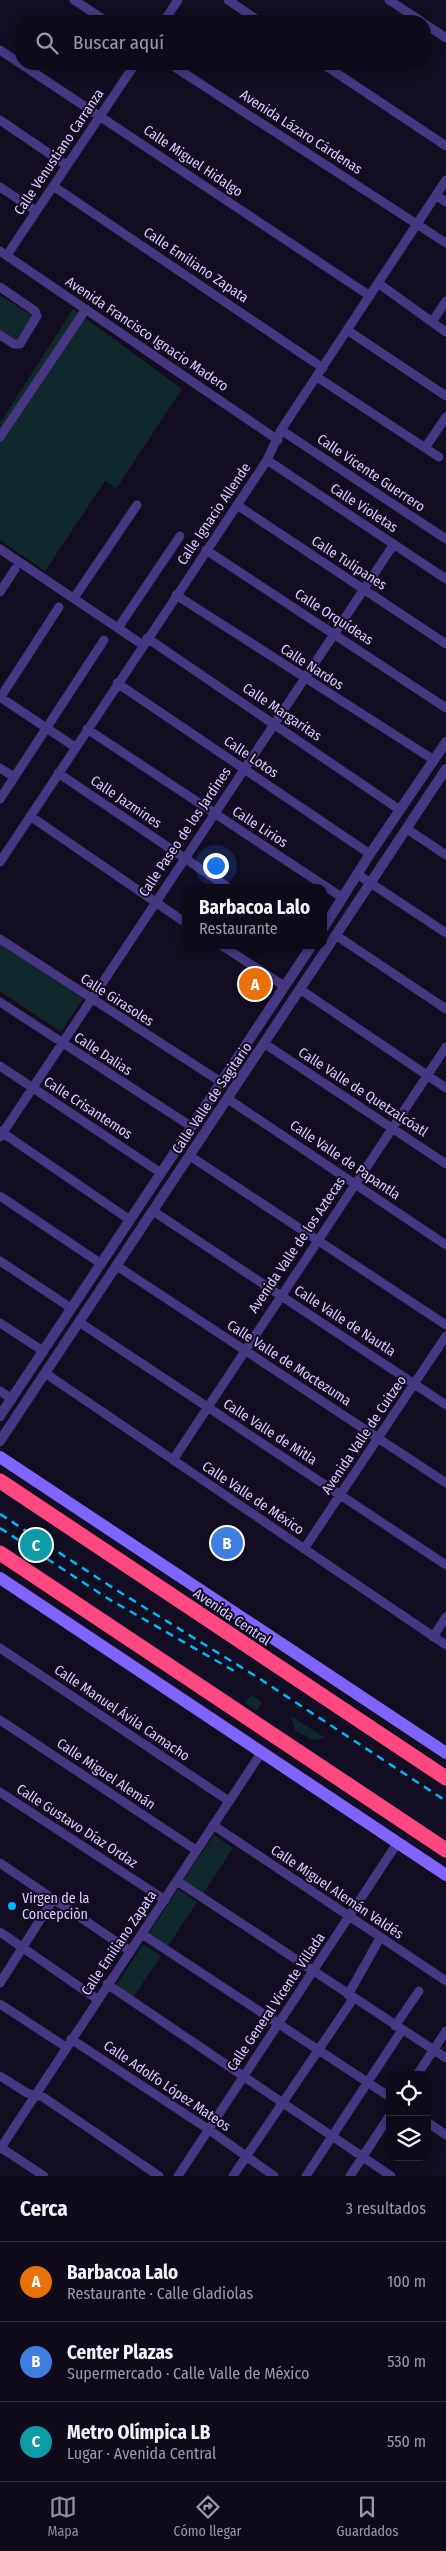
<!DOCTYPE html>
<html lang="es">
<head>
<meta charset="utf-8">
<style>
	:root { --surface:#0e0a19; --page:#1c1826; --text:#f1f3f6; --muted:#9b9aa2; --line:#2e2b38; --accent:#8c9099 }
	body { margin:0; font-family:"Fira Sans Condensed",sans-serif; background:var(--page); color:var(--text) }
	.controls { position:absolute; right:15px; bottom:15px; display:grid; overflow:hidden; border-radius:10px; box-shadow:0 2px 12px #0003 }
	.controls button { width:45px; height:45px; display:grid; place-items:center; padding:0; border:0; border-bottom:1px solid var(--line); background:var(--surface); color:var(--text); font:25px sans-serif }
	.you { position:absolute; left:215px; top:865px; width:18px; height:18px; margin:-12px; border:4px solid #fff; border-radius:50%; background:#1a73e8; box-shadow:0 0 0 8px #1a73e833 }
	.badge { display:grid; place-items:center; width:32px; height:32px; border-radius:50%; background:var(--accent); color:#fff; font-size:16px; font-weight:700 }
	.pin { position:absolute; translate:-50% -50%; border:2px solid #fff; box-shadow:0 1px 5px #0006 }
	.popup { position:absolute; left:182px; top:884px; width:145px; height:65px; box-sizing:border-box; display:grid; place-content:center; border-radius:10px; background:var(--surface); filter:drop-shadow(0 1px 4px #0005); font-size:16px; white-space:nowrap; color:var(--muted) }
	.popup b { font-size:19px; color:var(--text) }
	.popup::after { content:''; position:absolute; left:50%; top:100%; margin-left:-10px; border:10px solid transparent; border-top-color:var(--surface) }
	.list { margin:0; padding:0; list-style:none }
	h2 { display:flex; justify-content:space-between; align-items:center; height:65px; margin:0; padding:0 20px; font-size:21px }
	h2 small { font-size:16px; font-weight:400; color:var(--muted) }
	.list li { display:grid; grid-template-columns:32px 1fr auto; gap:15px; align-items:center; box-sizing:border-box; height:80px; padding:0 20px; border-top:1px solid var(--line) }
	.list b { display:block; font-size:19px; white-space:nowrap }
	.list p { margin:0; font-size:16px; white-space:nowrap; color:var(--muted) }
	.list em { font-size:16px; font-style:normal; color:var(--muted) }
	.icon { flex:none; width:28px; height:28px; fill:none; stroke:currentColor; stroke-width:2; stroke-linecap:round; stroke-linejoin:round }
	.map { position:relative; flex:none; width:446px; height:2176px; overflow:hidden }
	.search { position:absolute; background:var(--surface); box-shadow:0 2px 12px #0003; left:15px; right:15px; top:15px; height:55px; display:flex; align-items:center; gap:12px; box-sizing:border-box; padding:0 18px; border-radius:20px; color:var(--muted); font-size:19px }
	.sheet { height:305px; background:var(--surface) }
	nav { display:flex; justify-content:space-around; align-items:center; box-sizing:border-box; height:70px; border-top:1px solid var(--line); background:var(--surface); font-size:14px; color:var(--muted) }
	nav a { display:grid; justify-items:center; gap:2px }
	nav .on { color:var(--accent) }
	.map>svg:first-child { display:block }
</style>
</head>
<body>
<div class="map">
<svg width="446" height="2176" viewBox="0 0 446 2176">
	<rect width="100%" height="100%" fill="#130d21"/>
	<path fill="#10272b" d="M0,295L34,317L16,344L0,333Z
		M73,309L182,389L116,489L105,481L45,571L0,540V423Z
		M0,944L83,999L61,1032L0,991Z
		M251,1695L262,1702L257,1711L245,1703Z
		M291,1716L325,1738L312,1740L295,1730Z
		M214,1835L233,1848L203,1894L183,1881Z
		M178,1889L197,1902L168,1946L149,1933Z
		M143,1944L161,1956L132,1999L115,1987Z"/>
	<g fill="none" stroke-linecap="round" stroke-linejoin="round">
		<path stroke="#453781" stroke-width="9" d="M74,0L106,21
			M228,0L259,21
			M389,0L421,21
			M164,21L178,0
			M425,24L446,38
			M0,50L370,296
			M170,64L446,243
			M323,64L446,146
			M0,120L66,165
			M53,186L323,368
			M0,187L36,211
			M436,195L446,202
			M0,251L278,440
			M7,255L135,64
			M378,283L446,332
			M0,287L35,311L37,316L20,344H14L0,335
			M432,322L446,301
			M347,330L446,396
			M317,377L439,457
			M281,430L446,539
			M0,437L86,309
			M425,448L446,417
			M267,460L446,579
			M237,505L446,644
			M0,549L143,645
			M206,550L446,708
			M0,592L15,569
			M176,595L434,760
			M74,598L137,505
			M118,628L180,536
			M147,638L400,810
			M117,683L370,854
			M0,697L75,747
			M0,698L59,607
			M87,729L343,898
			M0,768L14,777
			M58,773L229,888
			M0,799L104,640
			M30,816L186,923
			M407,829L446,855
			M0,862L267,460L281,430L446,180
			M357,874L446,933
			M337,936L446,1009
			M0,939L221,1082
			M221,945L284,986
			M301,990L446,1088
			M0,1002L192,1127
			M265,1044L446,1164
			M0,1066L161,1173
			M228,1099L446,1245
			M0,1131L130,1220
			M0,1137L394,544
			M190,1156L446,1325
			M0,1196L100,1263
			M153,1211L446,1405
			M0,1261L71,1308
			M117,1266L446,1483
			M79,1322L446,1565
			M0,1323L43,1351
			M45,1373L446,1645
			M0,1391L12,1399
			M173,1460L446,1047
			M304,1549L446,1336
			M433,1637L446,1617
			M0,1648L229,1801
			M0,1720L196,1850
			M0,1792L165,1900
			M213,1825L446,1981
			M0,1863L130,1951
			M177,1881L446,2058
			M0,1932L97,1999
			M142,1934L390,2097
			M0,1983L54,1898
			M107,1984L391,2176
			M348,1995L380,1938
			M0,2004L66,2047
			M395,2026L419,1991
			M71,2039L208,2129L274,2176
			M417,2075L446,2031
			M0,2076L27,2093L43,2097L159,2176
			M427,2122L446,2135
			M0,2147L44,2176
			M0,2149L261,1753
			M178,2176L398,1842
			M233,2176L353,1999
			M306,2176L402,2030
			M350,2176L390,2115"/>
		<path stroke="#453781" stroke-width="10" d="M324,927L370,854L446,742
			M0,1416L312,945
			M0,1441L446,769"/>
		<path stroke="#8064ff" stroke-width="12" d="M0,1457L446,1753
			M0,1578L446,1875"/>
		<path stroke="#ff4882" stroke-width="15" d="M0,1481L446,1778
			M0,1553L446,1850"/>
		<path stroke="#00b7f8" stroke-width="2.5" stroke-dasharray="8 6" stroke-linecap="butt" d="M0,1514L110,1586L257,1677L446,1801
			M0,1528L107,1598L236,1672"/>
	</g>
	<circle fill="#00b7f8" stroke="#130d21" stroke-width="2" cx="12" cy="1906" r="5"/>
	<g text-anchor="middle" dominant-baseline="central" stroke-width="4" stroke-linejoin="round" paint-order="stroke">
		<g font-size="14" fill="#dacdff" stroke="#130d21">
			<text transform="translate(301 132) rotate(33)">Avenida Lázaro Cárdenas</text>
			<text transform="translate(59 152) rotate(-56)">Calle Venustiano Carranza</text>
			<text transform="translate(193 161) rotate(34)">Calle Miguel Hidalgo</text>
			<text transform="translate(196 265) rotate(34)">Calle Emiliano Zapata</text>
			<text transform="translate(147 334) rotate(34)">Avenida Francisco Ignacio Madero</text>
			<text transform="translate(371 473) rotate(34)">Calle Vicente Guerrero</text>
			<text transform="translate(364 508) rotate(33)">Calle Violetas</text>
			<text transform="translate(214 514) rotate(-56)">Calle Ignacio Allende</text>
			<text transform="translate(349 563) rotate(33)">Calle Tulipanes</text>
			<text transform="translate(334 617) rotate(33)">Calle Orquídeas</text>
			<text transform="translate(312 667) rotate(33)">Calle Nardos</text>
			<text transform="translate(282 712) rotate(34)">Calle Margaritas</text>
			<text transform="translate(251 757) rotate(34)">Calle Lotos</text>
			<text transform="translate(126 802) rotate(34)">Calle Jazmines</text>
			<text transform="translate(260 827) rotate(33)">Calle Lirios</text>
			<text transform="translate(185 832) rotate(-56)">Calle Paseo de los Jardines</text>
			<text transform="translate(117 1000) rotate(33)">Calle Girasoles</text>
			<text transform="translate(103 1054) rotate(33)">Calle Dalias</text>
			<text transform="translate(363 1092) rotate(33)">Calle Valle de Quetzalcóatl</text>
			<text transform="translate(212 1098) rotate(-56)">Calle Valle de Sagitario</text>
			<text transform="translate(88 1108) rotate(33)">Calle Crisantemos</text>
			<text transform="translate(345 1160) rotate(34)">Calle Valle de Papantla</text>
			<text transform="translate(297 1245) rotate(-56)">Avenida Valle de los Aztecas</text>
			<text transform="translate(345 1321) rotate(33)">Calle Valle de Nautla</text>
			<text transform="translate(289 1363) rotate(33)">Calle Valle de Moctezuma</text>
			<text transform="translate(270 1432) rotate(33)">Calle Valle de Mitla</text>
			<text transform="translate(364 1435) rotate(-56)">Avenida Valle de Cuitzeo</text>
			<text transform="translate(253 1498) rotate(34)">Calle Valle de México</text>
			<text transform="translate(232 1617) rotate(34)">Avenida Central</text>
			<text transform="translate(122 1713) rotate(34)">Calle Manuel Ávila Camacho</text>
			<text transform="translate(106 1774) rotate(34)">Calle Miguel Alemán</text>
			<text transform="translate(77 1826) rotate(33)">Calle Gustavo Díaz Ordaz</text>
			<text transform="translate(337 1892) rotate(34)">Calle Miguel Alemán Valdés</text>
			<text transform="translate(119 1943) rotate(-56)">Calle Emiliano Zapata</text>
			<text transform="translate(276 2002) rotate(-56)">Calle General Vicente Villada</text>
			<text transform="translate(167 2086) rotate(34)">Calle Adolfo López Mateos</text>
		</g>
		<g font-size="14" fill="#dacdff" stroke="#130d21" text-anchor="start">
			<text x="22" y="1898">Virgen de la<tspan x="22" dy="16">Concepciòn</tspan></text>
		</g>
	</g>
</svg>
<div class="controls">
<button><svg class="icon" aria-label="locate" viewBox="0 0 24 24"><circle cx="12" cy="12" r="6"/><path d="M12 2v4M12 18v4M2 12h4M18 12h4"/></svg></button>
<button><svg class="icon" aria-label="layers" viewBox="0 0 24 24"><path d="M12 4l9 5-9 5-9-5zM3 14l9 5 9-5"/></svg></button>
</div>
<div class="you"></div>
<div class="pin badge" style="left:255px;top:984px;background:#e8710a">A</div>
<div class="popup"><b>Barbacoa Lalo</b>Restaurante</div>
<div class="pin badge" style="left:227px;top:1543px;background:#3f7fe0">B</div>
<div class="pin badge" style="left:36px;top:1545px;background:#0f9aa8">C</div>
<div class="search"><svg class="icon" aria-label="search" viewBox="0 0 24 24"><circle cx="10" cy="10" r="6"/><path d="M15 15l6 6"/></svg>Buscar aquí</div>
</div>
<section class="sheet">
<h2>Cerca<small>3 resultados</small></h2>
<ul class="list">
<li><span class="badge" style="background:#e8710a">A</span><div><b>Barbacoa Lalo</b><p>Restaurante · Calle Gladiolas</p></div><em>100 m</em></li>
<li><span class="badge" style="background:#3f7fe0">B</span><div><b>Center Plazas</b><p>Supermercado · Calle Valle de México</p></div><em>530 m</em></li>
<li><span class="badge" style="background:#0f9aa8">C</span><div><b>Metro Olímpica LB</b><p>Lugar · Avenida Central</p></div><em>550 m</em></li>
</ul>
</section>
<nav>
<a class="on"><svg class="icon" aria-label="map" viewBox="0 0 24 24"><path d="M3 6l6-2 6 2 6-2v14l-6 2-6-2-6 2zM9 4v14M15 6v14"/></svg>Mapa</a>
<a><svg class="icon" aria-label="directions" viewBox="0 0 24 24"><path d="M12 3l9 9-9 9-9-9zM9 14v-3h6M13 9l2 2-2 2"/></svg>Cómo llegar</a>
<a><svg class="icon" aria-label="saved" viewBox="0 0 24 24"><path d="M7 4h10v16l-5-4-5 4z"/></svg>Guardados</a>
</nav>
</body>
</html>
